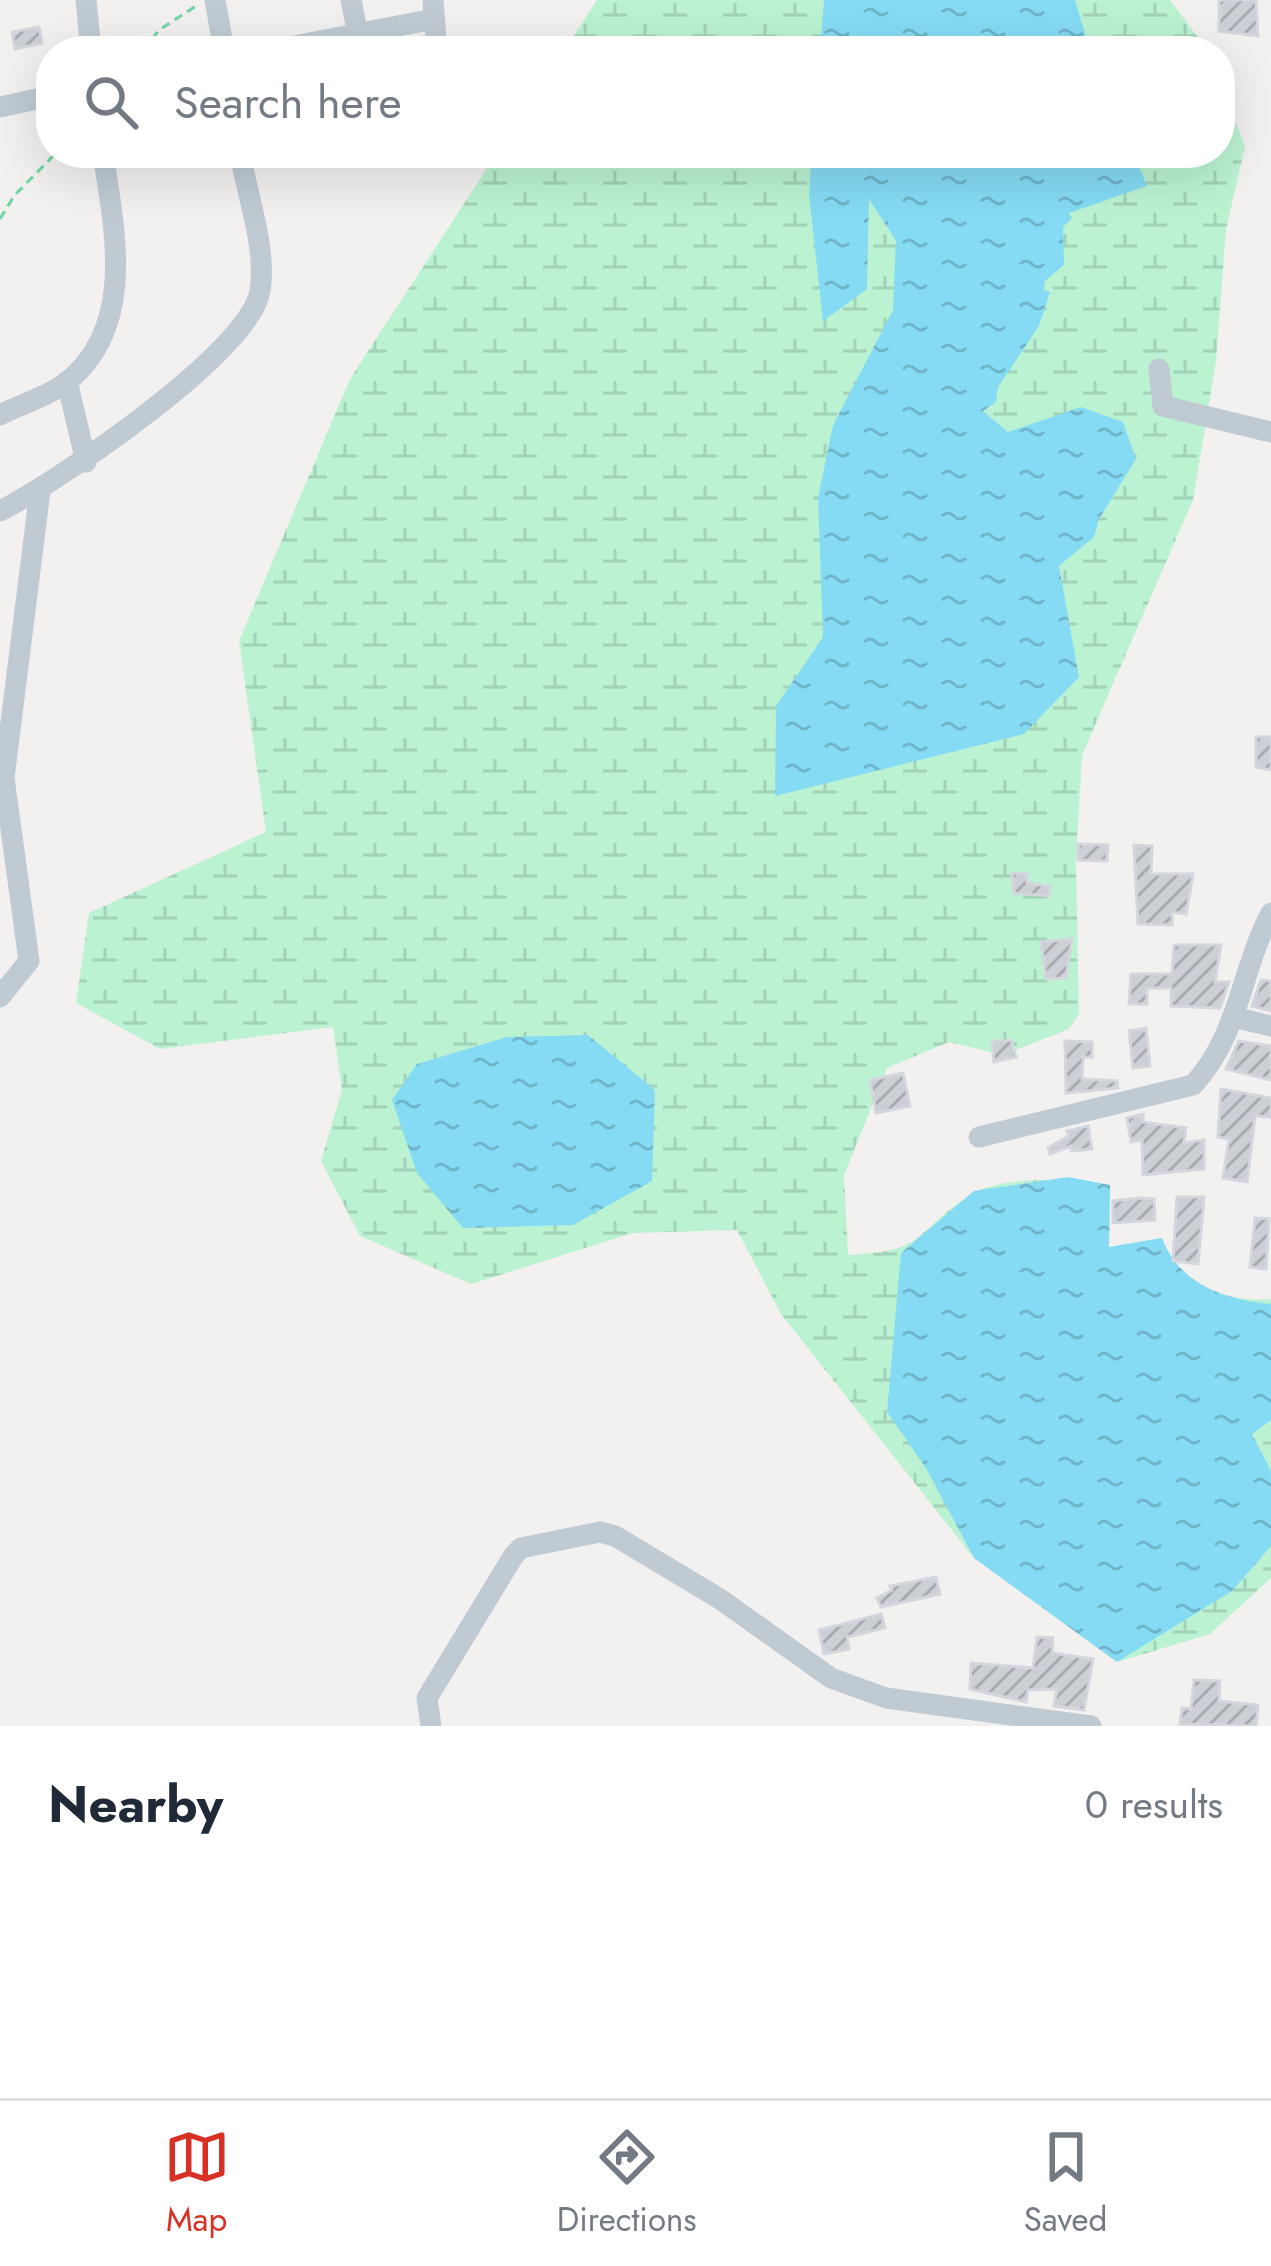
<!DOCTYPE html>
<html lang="en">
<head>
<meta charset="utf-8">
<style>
	:root { --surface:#fff; --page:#f2f2f3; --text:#1f2937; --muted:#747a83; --line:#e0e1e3; --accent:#d93025 }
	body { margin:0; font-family:Jost,sans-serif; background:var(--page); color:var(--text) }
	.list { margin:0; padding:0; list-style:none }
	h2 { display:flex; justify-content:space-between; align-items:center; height:156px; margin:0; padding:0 48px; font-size:51px }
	h2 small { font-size:39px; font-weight:400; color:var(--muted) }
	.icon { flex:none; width:66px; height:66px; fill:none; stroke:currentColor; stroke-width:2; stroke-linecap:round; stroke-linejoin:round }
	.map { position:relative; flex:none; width:1271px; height:1726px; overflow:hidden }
	.search { position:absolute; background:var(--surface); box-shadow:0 12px 48px #0002; left:36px; right:36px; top:36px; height:132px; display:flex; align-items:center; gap:30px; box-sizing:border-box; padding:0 42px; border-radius:48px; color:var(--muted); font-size:45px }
	.sheet { height:372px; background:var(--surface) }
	nav { display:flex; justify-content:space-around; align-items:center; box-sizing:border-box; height:168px; border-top:3px solid var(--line); background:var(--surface); font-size:33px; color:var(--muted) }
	nav a { display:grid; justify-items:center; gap:6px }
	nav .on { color:var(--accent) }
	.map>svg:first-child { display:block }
</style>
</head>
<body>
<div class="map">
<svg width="1271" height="1726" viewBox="0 0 1271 1726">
	<defs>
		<pattern id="wetland-marsh" width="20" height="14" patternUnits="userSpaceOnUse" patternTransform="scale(3)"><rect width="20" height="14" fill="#bbf3d2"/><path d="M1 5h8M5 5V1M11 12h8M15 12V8" fill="none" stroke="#a2d2b7"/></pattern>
		<pattern id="water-ripples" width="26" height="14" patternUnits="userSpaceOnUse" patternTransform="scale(3)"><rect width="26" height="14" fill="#85dbf4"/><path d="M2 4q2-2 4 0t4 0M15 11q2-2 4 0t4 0" fill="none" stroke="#6fb4c9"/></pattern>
		<pattern id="building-hatch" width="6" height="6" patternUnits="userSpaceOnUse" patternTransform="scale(3)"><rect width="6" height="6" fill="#cccfd5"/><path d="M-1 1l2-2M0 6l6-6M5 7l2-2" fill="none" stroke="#a7abb0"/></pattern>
	</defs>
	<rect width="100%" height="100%" fill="#f3f0f0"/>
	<path fill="url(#wetland-marsh)" d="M597,0H1170L1208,51H564Z
		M1220,82L1245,146L1226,230L1216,361L1193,500L1082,755L1076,861L1079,1014L1069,1029L1003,1055L949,1042L887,1068L844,1175L848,1255C928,1251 911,1234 970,1195C999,1175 1076,1179 1110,1185L1109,1247L1162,1238C1179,1284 1224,1303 1271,1299V1578L1210,1634L1117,1662L974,1558L781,1314L737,1230L633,1233L471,1284L360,1236L321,1161L342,1090L333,1027L160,1049L76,1003L89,913L266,832L239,641L350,379L497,153H1220Z"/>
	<path fill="url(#water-ripples)" d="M824,0H1075L1090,51H820Z
		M812,153H1133L1147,186L1069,213L1072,218L1063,227L1064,265L1045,281L1044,290L1050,292L1039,326L998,387L996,402L983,411L1008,432L1081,407L1123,422L1136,459L1099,519L1094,537L1059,566L1079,677L1024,734L775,796L776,706L823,637L818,498L833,425L893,310L896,241L869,199L867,289L823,321L809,194Z
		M588,1035L655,1090L652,1181L573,1225L463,1228L417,1173L392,1100L417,1064L507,1037Z
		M1068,1177L1110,1185L1109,1247L1162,1238C1179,1284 1225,1300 1271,1304V1420L1252,1434L1271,1471V1546L1232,1591L1117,1662L974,1558L926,1468L887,1412L901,1253L974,1191Z"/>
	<path fill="url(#building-hatch)" stroke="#d3d6dc" stroke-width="3" d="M1219,0H1256L1258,36L1219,31Z
		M39,27L42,43L15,49L12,32Z
		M421,37L422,51H395L396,42Z
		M1256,737H1271V770L1256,767Z
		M1078,844L1108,845L1107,861L1078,860Z
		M1134,845L1152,846L1151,874H1193L1186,914L1172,912V925L1138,924Z
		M1012,873L1028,874L1027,883L1050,886L1049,896L1014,893Z
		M1072,939L1066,978L1046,979L1041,942Z
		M1174,945H1221L1215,982H1229L1220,1008L1171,1006V988H1147V1004H1129L1131,974H1172Z
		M1261,980L1271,981V1011L1252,1006Z
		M1146,1028L1150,1066L1133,1068L1129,1031Z
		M1011,1040L1016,1057L994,1062L992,1041Z
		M1065,1041L1092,1042V1057H1083L1082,1079L1117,1081L1118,1088L1066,1093Z
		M1239,1041L1271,1046V1080L1226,1069Z
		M903,1073L910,1106L876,1113L870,1080Z
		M1221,1089L1271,1098V1117L1255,1116L1247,1182L1223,1178L1229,1139L1218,1137Z
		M1143,1114V1122L1186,1128L1184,1143L1204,1140V1169L1143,1175L1142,1140L1131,1142L1127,1118Z
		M1088,1126L1092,1149L1072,1151L1071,1146L1050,1154L1048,1148L1069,1136L1067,1131Z
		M1177,1197H1204L1198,1264L1173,1261Z
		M1141,1198L1154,1199L1155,1220L1113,1223V1201Z
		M1255,1218L1269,1219L1266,1269L1250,1267Z
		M936,1577L940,1594L881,1607L877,1598L892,1590L890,1586Z
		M881,1614L885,1628L847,1637L849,1649L824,1654L819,1630Z
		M1037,1637L1053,1638L1052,1653L1093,1659L1084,1710L1054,1706L1057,1689L1028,1690L1026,1702L970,1689L971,1663L1033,1668Z
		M1194,1680L1220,1681L1219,1701L1258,1705L1256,1726L1180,1724L1182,1708L1191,1709Z"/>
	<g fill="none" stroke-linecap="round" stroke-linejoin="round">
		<path stroke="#70d5a5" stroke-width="3" stroke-dasharray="9 6" stroke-linecap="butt" d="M143,51L159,30L196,6
			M0,219L14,196L56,153"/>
		<path stroke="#bfcad3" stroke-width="21" d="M86,0L91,51
			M215,0L224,51
			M351,0L361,51
			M433,0L437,51
			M268,51L434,19
			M0,107L51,96
			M1159,369L1163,406L1271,432
			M67,381L86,462
			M0,415C21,404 49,396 67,382C137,326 114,228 103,153
			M0,511C57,482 250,352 260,291C267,249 247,195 240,153
			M0,997L29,961L4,778L40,491
			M1237,1018L1271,1026
			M979,1137L1193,1085C1239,1036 1241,970 1271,913
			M431,1726L427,1698L514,1555L521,1548L600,1532L615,1536L720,1599L831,1678L886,1698L1091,1726"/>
	</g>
</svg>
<div class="search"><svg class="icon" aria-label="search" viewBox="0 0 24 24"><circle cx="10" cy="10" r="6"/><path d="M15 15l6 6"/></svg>Search here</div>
</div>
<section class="sheet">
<h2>Nearby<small>0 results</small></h2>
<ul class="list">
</ul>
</section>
<nav>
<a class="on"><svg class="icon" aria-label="map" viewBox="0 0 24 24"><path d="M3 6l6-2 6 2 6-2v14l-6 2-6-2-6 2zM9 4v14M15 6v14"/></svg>Map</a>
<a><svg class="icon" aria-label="directions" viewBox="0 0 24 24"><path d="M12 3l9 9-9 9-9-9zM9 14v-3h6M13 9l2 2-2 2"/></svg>Directions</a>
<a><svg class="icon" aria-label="saved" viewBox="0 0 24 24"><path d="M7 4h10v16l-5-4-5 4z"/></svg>Saved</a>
</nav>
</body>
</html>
